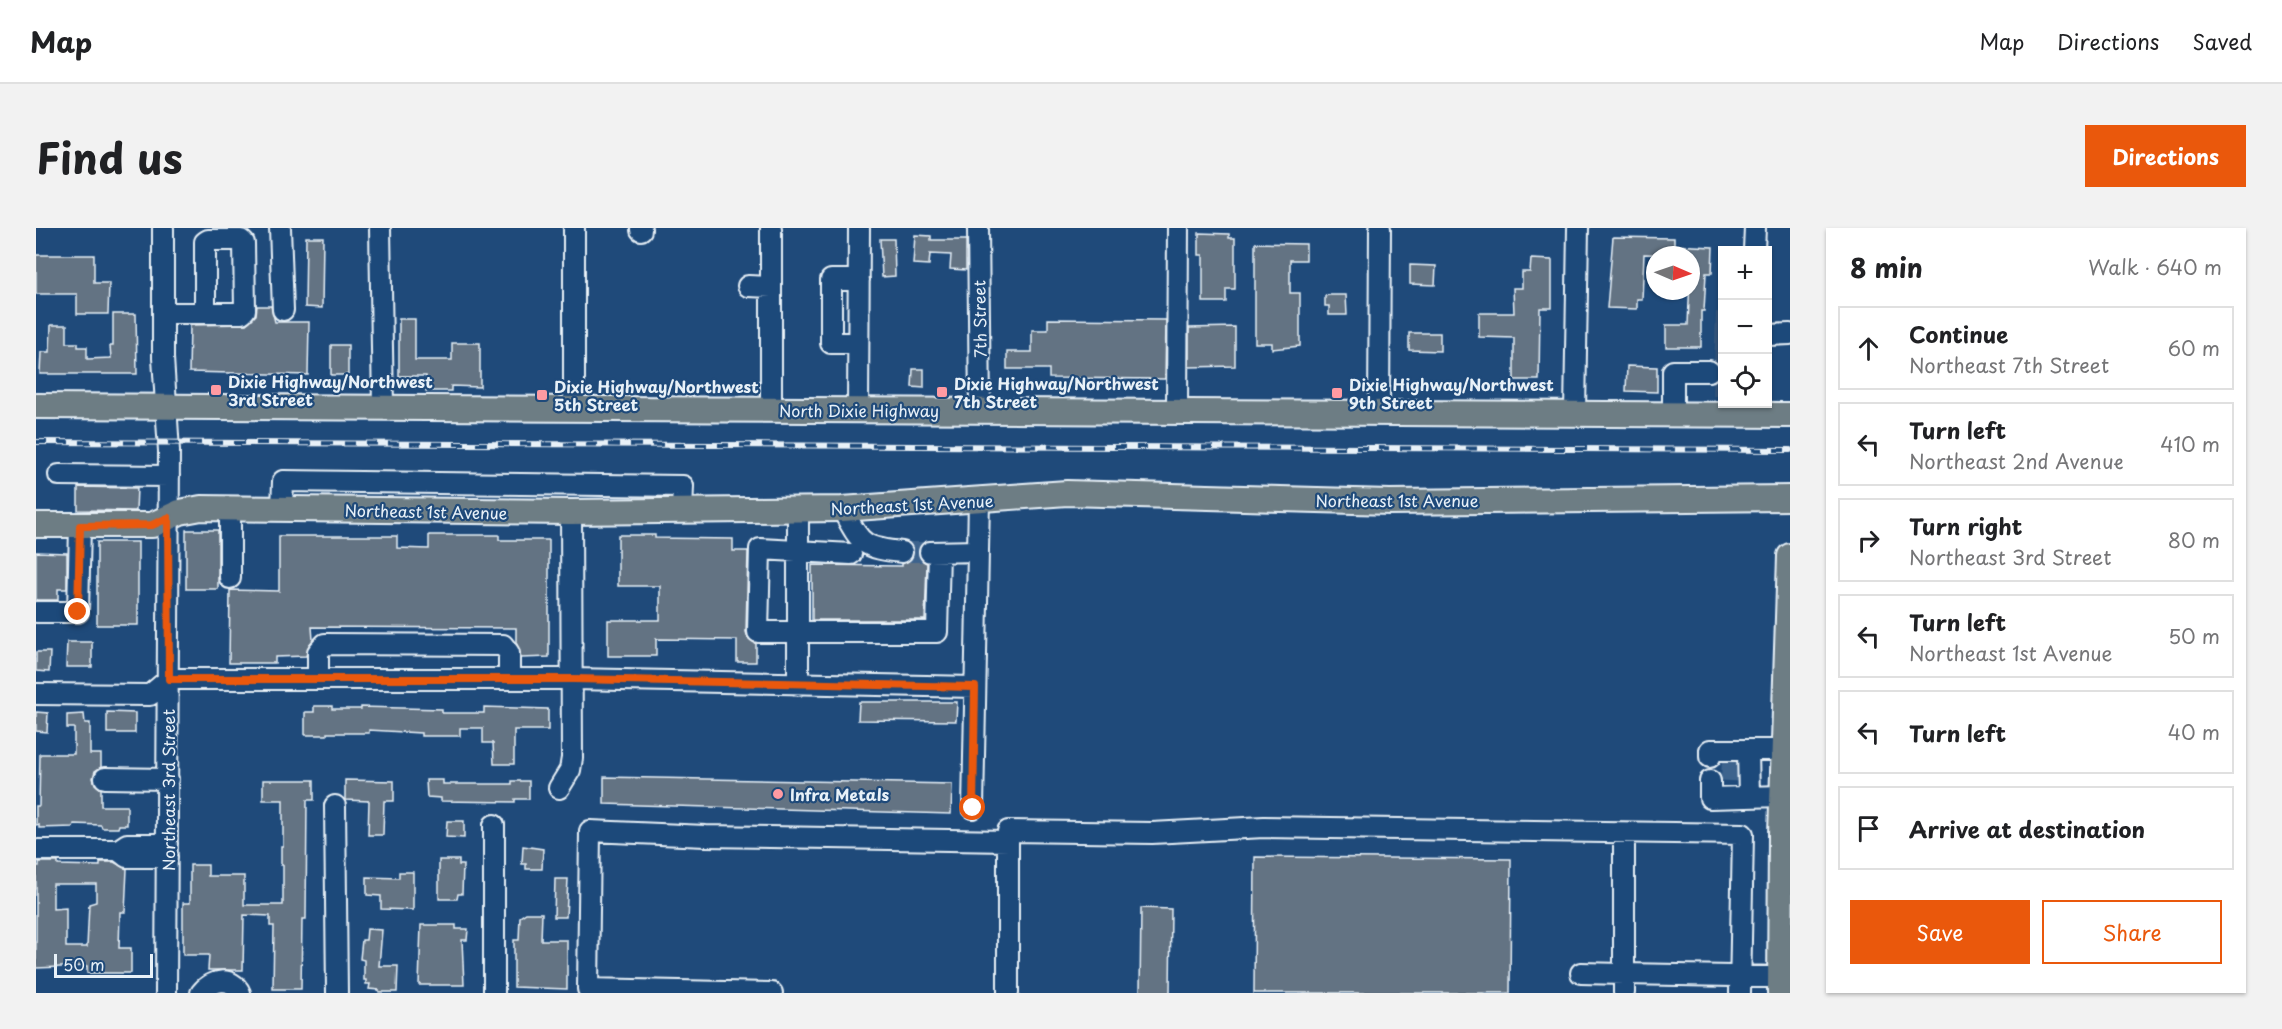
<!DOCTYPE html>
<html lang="en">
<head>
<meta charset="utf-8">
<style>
	:root { --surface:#fff; --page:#f2f2f2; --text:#202124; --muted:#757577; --line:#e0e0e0; --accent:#ea580c }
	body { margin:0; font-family:"Playpen Sans",sans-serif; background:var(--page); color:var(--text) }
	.controls { position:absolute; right:18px; top:18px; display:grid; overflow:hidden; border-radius:0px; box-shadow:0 2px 4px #0004 }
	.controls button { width:54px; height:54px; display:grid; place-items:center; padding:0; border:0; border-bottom:2px solid var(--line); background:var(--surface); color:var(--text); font:30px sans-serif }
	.compass { position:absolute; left:1610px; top:18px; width:54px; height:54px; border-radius:50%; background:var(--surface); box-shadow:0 2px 4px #0004; rotate:92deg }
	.scale { position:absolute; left:18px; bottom:15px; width:99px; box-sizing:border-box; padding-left:6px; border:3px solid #e8f1f8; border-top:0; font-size:16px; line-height:21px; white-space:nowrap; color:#e8f1f8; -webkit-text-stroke:4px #1f4a7a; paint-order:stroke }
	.stop { position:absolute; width:18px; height:18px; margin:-14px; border:4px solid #ea580c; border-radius:50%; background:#fff }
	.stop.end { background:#ea580c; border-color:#fff; box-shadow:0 2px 6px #0008 }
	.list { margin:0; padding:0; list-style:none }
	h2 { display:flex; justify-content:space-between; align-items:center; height:78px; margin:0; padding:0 24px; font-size:26px }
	h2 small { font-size:20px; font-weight:400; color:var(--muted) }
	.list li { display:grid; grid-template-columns:39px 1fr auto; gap:18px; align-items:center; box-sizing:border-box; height:84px; margin:0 12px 12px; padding:0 12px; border:2px solid var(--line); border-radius:0px }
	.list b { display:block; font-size:22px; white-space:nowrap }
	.list p { margin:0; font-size:20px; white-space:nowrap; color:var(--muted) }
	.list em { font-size:20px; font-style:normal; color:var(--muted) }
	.actions { display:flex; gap:12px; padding:18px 24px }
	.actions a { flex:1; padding:14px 0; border:2px solid var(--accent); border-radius:0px; text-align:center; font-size:21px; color:var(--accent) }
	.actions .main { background:var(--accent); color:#fff }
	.icon { flex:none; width:33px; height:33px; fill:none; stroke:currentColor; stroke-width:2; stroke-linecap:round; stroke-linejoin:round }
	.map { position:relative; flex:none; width:1754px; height:765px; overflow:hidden; border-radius:0px }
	header { display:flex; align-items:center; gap:36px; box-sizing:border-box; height:84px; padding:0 30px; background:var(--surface); border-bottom:2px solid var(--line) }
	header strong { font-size:28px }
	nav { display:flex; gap:33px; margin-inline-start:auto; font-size:21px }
	.intro { display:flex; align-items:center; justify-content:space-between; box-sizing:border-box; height:144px; padding:0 36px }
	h1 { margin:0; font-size:42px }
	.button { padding:15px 27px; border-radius:0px; background:var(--accent); color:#fff; font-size:21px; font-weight:700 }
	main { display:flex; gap:36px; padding:0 36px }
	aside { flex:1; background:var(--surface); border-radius:0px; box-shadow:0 2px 4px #0004 }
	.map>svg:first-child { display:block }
</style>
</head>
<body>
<header>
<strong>Map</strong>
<nav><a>Map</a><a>Directions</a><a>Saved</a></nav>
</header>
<div class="intro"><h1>Find us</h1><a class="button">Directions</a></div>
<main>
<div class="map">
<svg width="1754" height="765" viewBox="0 0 1754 765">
	<rect width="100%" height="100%" fill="#1f4a7a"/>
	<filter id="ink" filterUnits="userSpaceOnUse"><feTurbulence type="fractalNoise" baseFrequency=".0167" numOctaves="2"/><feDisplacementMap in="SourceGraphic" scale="12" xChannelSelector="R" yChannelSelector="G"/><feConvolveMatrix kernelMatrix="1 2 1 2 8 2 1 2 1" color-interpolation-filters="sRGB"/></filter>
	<g filter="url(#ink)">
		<path fill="#34567d" d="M1680,84L1686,85V168H1677Z"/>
		<path fill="#647383" stroke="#e8f1f8" stroke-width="1.5" fill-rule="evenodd" d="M1163,5L1193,6V10H1199V61H1190V74H1167V27H1163Z
			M879,7L895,8V12H930V42L914,41L915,27L894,26L893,37L877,36Z
			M270,9H287L286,80L269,79Z
			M1577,9L1638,10V17L1677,19L1676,45H1670L1668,83H1665V119H1630V97H1652L1655,27L1608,26L1606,71H1601V81L1571,80Z
			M844,11H858L859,48L846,49Z
			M1219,15L1270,16V32H1254V65H1264V118L1236,121V115H1219Z
			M0,27H58V55H73L72,86H41V66H0Z
			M1495,31L1516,32V80H1504L1503,152H1478V110L1443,109V85H1478L1477,60H1486V44H1494Z
			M1374,37L1400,38L1399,57L1374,56Z
			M1293,67H1310L1311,87H1293V78H1289V68Z
			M221,78H235L239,94H273L272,147L153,144L154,97L210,96L220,87Z
			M77,86H100L101,146H4L5,124H14L15,97H31V115H42V119H51V131L75,130L74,118H77Z
			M363,91H379V132H416V115H444V159L415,158V163H390V148H363Z
			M1012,91L1130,92L1129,151L1013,150V141H971V124H996V102H1012Z
			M1199,99V138L1153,139V100Z
			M1373,105H1404V123L1373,122Z
			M295,117H312V147H295Z
			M1591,138L1621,139V164L1590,163Z
			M877,141H888V160L876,159Z
			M42,259L101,260L100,283L42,282Z
			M150,302H182V361H150Z
			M393,307H463V312H513V429L485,430L480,414V400L276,399L277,412L273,417L270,428L239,429V435H193L194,362L243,363V308H361V320L393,321Z
			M582,307H619V310L697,311V323H712L710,404L712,410L720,416V434H701V412L620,411V428H572V392H624V358H582Z
			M61,314H102V397H61Z
			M874,316H886L882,325L884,331L891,335L889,392H776V337L866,338V336L876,331L878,325Z
			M0,324L31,325V361H22V372H0Z
			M31,414H56V439H30Z
			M0,424H14L13,444L0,443Z
			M823,474H921L920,493L822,492Z
			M278,478H296V481H325V479L406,481V485H448V479L512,481V502H478V536H458L457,515H447V500H424V508H385V505L333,502V505H291V507H269V484H278Z
			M0,484L12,485L11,504L0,503Z
			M71,484L99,485V505H71Z
			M48,486L49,495H54V526H65V539L59,543L57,550L59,556L65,561V578H91V597H83L82,600H66L65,597L38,596L37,599L3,600V596L0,597V578H3L4,526H38V500H31V487Z
			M568,549L916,556L915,586L568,576Z
			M227,552H278V572H271L270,691H266L265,761H237L238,698H234V688L208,687L207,742H172L173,727H147V675H154V637H172V648H208V677H247V637H245V618H247V572H227Z
			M309,552L358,553V573H348L347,607H332L333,573L309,572Z
			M390,552H407V556H476V553H493V571H479V574L405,573V570L391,569Z
			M411,593H428V610L410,609Z
			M487,618L507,621L506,641H490V636H486Z
			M1219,629L1475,631L1474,765H1218Z
			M403,632H423V637H427L426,666H422L421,671H403Z
			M3,634H22V637L64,638V634H78L91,641L89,684H84L83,720H95V745H51V738L0,740V638H3ZM17,656H60V674L53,676L51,719H30V680L17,681Z
			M363,644H377V682L345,681V668L331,667V649L363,650Z
			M519,651H532L530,689H518Z
			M1105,680L1135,681L1134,765H1104Z
			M490,685H506L505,712H531V761L478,759V712H483L484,689Z
			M385,697H420V701H432L431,712H426L428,757H383Z
			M331,701L346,702L343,738H362L361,764H343V762L333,761L334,756H330V752H328V732L324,731L326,712H330Z"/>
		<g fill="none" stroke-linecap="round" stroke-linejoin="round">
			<path stroke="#3d638d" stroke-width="20" stroke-dasharray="20 10" stroke-linecap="butt" d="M866,324H894
				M1695,553L1696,530"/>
			<defs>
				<path id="minor" d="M127,0V130L133,223L130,765
					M244,0L247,82
					M344,0L347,180
					M538,0V180
					M605,0V2
					M735,0V181
					M942,0L944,182
					M1718,22L1719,0
					M712,58L735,59
					M127,85H206L209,82L208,15L205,12H172L169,14V85
					M1732,107L1754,106
					M822,115H795V52H823
					M822,181L823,0
					M1141,183L1142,0
					M1343,185L1344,0
					M1539,185L1542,0
					M1637,186V143H1673
					M23,247L133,248
					M194,281V350
					M246,281L247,253L647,258L646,283
					M806,281C825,315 825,320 866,324
					M894,324L942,323
					M815,326L724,321L722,404H901L903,324
					M0,384H42L44,298
					M282,451V424L289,416L467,417L473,425V451
					M762,457V281
					M0,466L114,467L133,451H537L939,459
					M1712,522L1713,569
					M1674,529V522H1748
					M69,550L132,551
					M1674,553V570L1746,568
					M523,560L534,542L536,530L535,284
					M299,578L301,765
					M937,580L943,272
					M1588,605V746L1754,749
					M972,613V603L1116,605L1228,599L1707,606L1704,765
					M131,616H91L82,622L91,629H131
					M0,622H82
					M1545,745L1588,746V765
					M165,765C175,752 196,747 204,765
					M458,765V597
					M736,765L552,761L554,603L670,608L972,613V765"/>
				<path id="major" d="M0,178L1754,187
					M0,297H116L144,284L165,280L535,284L806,281L1031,265L1354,274L1754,270
					M1744,765L1745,606L1754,328"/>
			</defs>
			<use href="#minor" stroke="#e8f1f8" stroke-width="24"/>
			<use href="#major" stroke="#e8f1f8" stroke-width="28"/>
			<use href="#minor" stroke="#1f4a7a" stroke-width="20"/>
			<use href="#major" stroke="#6d7d84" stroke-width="24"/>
			<defs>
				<path id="rail" d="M0,214L1754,222"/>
			</defs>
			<use href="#rail" stroke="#e8f1f8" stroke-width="6"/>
			<use href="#rail" stroke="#1f4a7a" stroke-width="4" stroke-dasharray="11" stroke-linecap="butt"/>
		</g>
	</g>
	<g fill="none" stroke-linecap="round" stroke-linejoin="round" filter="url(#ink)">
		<path stroke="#ea580c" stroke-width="8" d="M42,384L44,298L116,297L132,290L133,451H537L939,459L937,580"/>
	</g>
	<g fill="#ff9aa2" stroke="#1f4a7a" stroke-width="2">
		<rect x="174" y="156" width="12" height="12" rx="3"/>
		<rect x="900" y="158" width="12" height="12" rx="3"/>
		<rect x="1295" y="159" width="12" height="12" rx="3"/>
		<rect x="500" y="161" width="12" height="12" rx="3"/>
		<circle cx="742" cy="566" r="6"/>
	</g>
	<g text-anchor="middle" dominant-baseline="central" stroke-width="4.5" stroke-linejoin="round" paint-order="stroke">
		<g font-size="16" fill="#e8f1f8" stroke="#1f4a7a">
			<text transform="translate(943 91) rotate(-91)">7th Street</text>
			<text x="823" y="182">North Dixie Highway</text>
			<text x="1361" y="272">Northeast 1st Avenue</text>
			<text transform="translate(876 276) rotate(-3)">Northeast 1st Avenue</text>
			<text transform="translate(390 283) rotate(1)">Northeast 1st Avenue</text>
			<text transform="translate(132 562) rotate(-90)">Northeast 3rd Street</text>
		</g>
		<g font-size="16" font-weight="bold" fill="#e8f1f8" stroke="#1f4a7a" text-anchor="start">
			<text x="192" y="153">Dixie Highway/Northwest<tspan x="192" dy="18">3rd Street</tspan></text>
			<text x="918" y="155">Dixie Highway/Northwest<tspan x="918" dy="18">7th Street</tspan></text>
			<text x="1313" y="156">Dixie Highway/Northwest<tspan x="1313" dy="18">9th Street</tspan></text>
			<text x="518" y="158">Dixie Highway/Northwest<tspan x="518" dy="18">5th Street</tspan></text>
			<text x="754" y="566">Infra Metals</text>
		</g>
	</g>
</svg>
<div class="controls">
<button>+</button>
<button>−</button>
<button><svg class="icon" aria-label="locate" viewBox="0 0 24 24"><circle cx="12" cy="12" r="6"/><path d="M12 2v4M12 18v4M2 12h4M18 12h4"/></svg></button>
</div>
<svg class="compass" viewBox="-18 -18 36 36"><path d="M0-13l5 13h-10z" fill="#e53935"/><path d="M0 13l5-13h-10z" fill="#757577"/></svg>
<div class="scale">50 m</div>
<div class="stop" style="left:937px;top:580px"></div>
<div class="stop end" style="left:42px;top:384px"></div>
</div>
<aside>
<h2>8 min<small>Walk · 640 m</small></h2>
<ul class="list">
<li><svg class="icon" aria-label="ahead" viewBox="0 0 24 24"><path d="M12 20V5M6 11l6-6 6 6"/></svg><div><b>Continue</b><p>Northeast 7th Street</p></div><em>60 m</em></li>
<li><svg class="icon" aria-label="left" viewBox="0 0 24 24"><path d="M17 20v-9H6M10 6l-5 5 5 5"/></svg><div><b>Turn left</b><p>Northeast 2nd Avenue</p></div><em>410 m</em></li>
<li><svg class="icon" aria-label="right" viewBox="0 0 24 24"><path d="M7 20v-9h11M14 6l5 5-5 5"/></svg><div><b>Turn right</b><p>Northeast 3rd Street</p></div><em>80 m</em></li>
<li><svg class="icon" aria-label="left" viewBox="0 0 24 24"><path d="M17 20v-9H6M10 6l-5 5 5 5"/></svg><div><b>Turn left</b><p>Northeast 1st Avenue</p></div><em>50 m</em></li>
<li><svg class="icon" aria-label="left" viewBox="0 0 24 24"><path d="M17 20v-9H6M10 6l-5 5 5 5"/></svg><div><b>Turn left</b></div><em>40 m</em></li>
<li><svg class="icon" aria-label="arrive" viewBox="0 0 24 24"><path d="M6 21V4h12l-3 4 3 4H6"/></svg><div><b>Arrive at destination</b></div></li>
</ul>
<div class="actions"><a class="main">Save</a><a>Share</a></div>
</aside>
</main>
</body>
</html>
